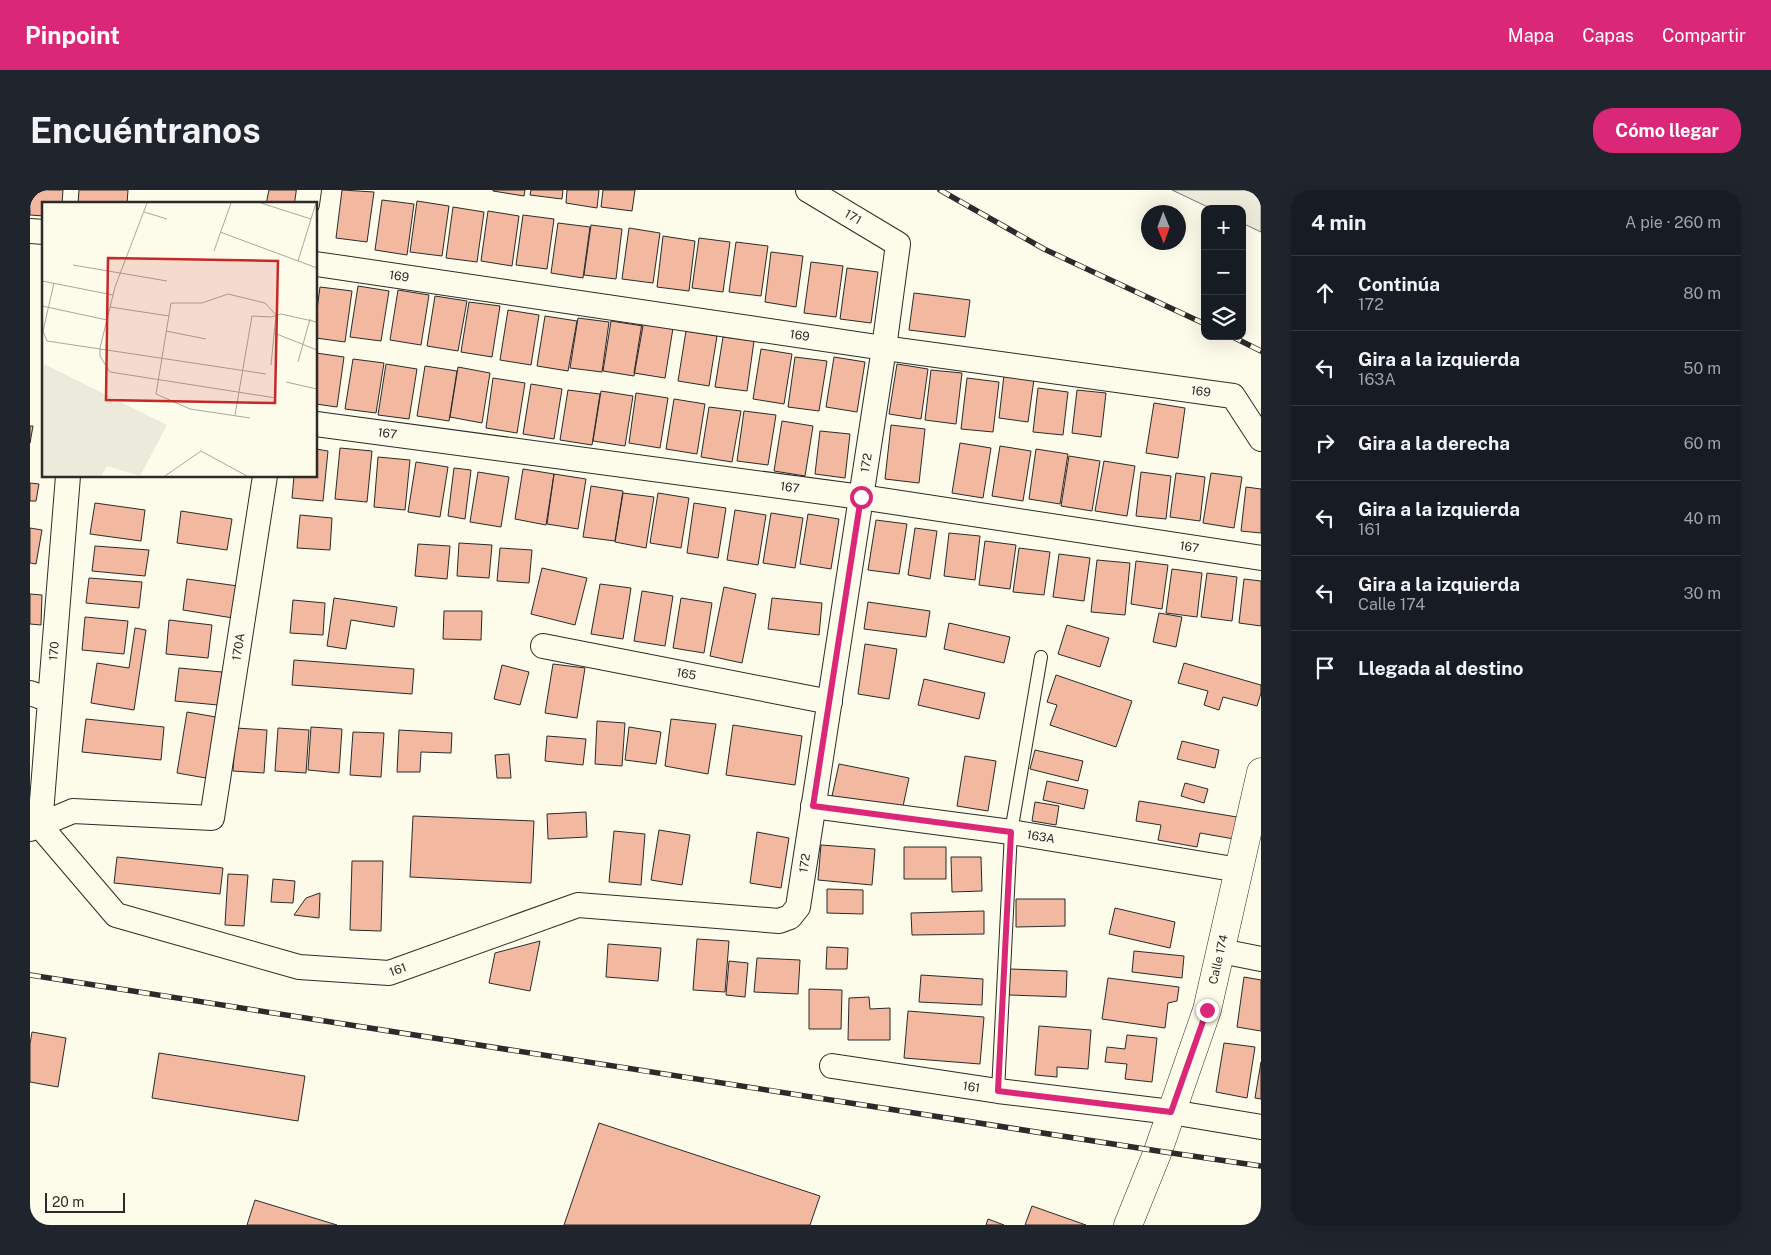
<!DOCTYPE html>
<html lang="es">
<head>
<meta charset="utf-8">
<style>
	:root { --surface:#171b24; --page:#20242c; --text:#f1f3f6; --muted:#9ea1a6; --line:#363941; --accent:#db2777 }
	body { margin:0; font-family:"Public Sans",sans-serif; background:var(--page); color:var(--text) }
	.controls { position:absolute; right:15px; top:15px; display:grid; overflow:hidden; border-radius:10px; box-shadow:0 5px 20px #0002 }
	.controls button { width:45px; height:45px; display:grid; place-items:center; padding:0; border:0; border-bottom:1px solid var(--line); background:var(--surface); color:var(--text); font:25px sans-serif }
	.compass { position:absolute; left:1111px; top:15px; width:45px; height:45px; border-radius:50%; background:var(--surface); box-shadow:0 5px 20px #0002; rotate:179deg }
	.scale { position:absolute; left:15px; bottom:12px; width:80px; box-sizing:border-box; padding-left:5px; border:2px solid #2b2b2b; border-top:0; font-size:14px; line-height:18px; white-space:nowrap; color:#2b2b2b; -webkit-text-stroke:4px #fdfbea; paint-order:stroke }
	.stop { position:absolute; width:15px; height:15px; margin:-11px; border:4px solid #db2777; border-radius:50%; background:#fff }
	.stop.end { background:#db2777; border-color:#fff; box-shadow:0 1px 5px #0008 }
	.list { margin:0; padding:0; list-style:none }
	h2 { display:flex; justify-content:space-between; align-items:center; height:65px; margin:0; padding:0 20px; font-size:21px }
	h2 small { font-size:16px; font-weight:400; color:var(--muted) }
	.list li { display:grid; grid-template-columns:32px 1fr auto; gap:15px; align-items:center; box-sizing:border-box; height:75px; padding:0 20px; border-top:1px solid var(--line) }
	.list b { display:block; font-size:19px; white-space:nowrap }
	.list p { margin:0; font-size:16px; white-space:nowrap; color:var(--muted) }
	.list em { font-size:16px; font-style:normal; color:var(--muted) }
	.icon { flex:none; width:28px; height:28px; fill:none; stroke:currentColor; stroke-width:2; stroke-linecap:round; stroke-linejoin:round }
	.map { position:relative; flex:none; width:1231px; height:1035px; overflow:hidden; border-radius:20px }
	header { display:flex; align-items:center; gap:30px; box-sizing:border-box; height:70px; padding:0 25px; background:var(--accent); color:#fff }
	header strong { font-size:24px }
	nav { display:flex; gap:28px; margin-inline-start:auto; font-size:18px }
	.intro { display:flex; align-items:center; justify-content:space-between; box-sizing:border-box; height:120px; padding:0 30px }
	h1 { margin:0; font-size:35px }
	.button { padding:12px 22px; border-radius:20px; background:var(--accent); color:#fff; font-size:18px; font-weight:700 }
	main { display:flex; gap:30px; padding:0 30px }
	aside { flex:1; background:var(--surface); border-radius:20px; box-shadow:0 5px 20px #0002 }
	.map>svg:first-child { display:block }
</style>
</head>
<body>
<header>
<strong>Pinpoint</strong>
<nav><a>Mapa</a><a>Capas</a><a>Compartir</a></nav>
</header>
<div class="intro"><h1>Encuéntranos</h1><a class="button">Cómo llegar</a></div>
<main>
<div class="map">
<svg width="1231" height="1035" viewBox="0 0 1231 1035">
	<rect width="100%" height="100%" fill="#fdfbea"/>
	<path fill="#ecebdb" stroke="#74746e" d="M1142,0H1231V42L1212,33V19H1182Z"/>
	<path fill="#f2b8a0" stroke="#2b2b2b" d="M0,0H33L32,14H14V26L0,25Z
		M49,0H98L97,14H48Z
		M239,0H271L268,14H236Z
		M312,0L344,2L337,52L306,48Z
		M463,0H495L494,6L463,1Z
		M501,0H533L532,9L500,5Z
		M537,0H569L567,18L536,13Z
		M573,0H605L602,21L571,17Z
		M352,10L384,14L377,65L345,60Z
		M387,11L419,16L412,66L380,62Z
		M423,17L454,22L447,72L416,68Z
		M458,21L489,26L482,76L451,71Z
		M493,25L524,29L517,79L486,75Z
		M528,33L560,37L553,88L521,83Z
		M561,35L592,39L586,89L554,85Z
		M599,38L630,43L623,93L592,89Z
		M633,46L665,51L659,101L627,97Z
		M669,48L700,52L693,102L662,98Z
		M706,52L738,56L731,106L699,102Z
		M741,62L773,66L766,117L735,112Z
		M781,72L813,76L806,127L774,123Z
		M817,78L848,82L841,133L810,129Z
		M328,96L359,101L351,151L320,147Z
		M290,97L322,101L315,152L286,148V127Z
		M368,100L399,105L391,155L360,150Z
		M884,103L940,110L935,147L879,140Z
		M405,106L437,111L428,161L397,156Z
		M439,112L470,116L462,167L431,162Z
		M478,120L509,125L501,175L470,170Z
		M515,126L547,131L538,181L507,176Z
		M548,128L579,132L572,182L540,178Z
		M581,131L613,136L604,186L573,181Z
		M612,133L643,138L635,188L604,183Z
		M656,141L687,146L679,196L648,191Z
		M693,147L724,151L717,201L685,197Z
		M731,159L762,164L754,214L723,209Z
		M286,163L314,167L307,217L286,214Z
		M765,167L797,171L789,221L758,217Z
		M804,167L835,172L827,222L796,217Z
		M323,169L354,173L346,223L315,219Z
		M356,174L387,179L379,229L348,225Z
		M867,174L898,179L891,229L859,224Z
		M395,176L427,181L419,231L387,226Z
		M428,177L460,183L452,233L420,227Z
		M901,180L932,183L926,234L895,230Z
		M974,185L1004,189L998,232L969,228Z
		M463,188L495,193L487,243L456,238Z
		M937,188L969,192L963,242L931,239Z
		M501,194L532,199L524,249L493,244Z
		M1008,198L1038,202L1033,245L1003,242Z
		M538,200L570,204L562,255L530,250Z
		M1047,200L1076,203L1071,247L1042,243Z
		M571,201L603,206L595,256L563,251Z
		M606,203L638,208L630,258L599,253Z
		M644,209L675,214L667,264L636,259Z
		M1124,213L1155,218L1148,268L1116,263Z
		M679,217L711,221L702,272L671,267Z
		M714,221L746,225L738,275L707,271Z
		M752,231L783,236L775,286L744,281Z
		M861,235L895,239L889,293L855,289Z
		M0,236H3L0,253Z
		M790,241L820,244L815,288L785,284Z
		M930,253L961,258L953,308L922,303Z
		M970,256L1001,261L993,311L962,306Z
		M310,258L342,261L337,312L305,309Z
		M286,259L298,261L293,311L262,308L264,286H286Z
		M1006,259L1038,264L1030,314L999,309Z
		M1039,266L1070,271L1062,321L1031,316Z
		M348,267L380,270L375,320L344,317Z
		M1074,271L1105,276L1097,326L1065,321Z
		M386,272L418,277L410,327L378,322Z
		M424,278L441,280L435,329L418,326Z
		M493,279L524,284L516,335L485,329Z
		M448,282L479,287L471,337L440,332Z
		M1111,282L1141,286L1136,329L1106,326Z
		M1146,283L1175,287L1170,331L1140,327Z
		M1181,283L1212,287L1204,338L1173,333Z
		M524,284L556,289L548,339L517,334Z
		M0,293L9,294L6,311H0Z
		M561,296L593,301L585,351L553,347Z
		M1216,297L1231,299V343L1211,341Z
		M593,303L624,307L616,358L585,352Z
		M628,303L659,308L651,358L620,353Z
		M65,313L115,320L111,351L60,344Z
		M664,313L696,318L688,368L657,363Z
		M705,320L736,325L728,375L697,370Z
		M151,321L202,329L197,360L147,353Z
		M741,323L773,328L765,378L733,373Z
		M778,324L809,329L801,379L770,374Z
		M270,325L302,328L300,360L267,358Z
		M846,330L877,334L869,384L838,380Z
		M0,338L12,340L6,374L0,373Z
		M885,338L907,341L900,389L878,385Z
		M919,343L950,346L945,390L914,386Z
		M955,351L986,355L980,399L949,395Z
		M429,353L462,355L459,388L427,386Z
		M388,354L420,356L417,389L385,386Z
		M65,356L119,360L115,386L62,381Z
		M470,358L502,360L499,393L467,391Z
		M989,358L1020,362L1014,405L983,402Z
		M1029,364L1060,368L1054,411L1023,407Z
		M1067,370L1100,373L1095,425L1061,422Z
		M1106,371L1138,375L1132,419L1101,414Z
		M512,378L557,388L545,435L501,424Z
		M1142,379L1172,383L1167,427L1136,423Z
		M1177,383L1207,387L1202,431L1171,427Z
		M59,388L112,392L109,418L56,413Z
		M157,389L208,396L203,428L153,420Z
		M1214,389L1231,391V436L1209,433Z
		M570,394L601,398L593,449L561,444Z
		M694,397L726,404L712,473L680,466Z
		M612,401L643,406L635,456L604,451Z
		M0,404L12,405L11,435L0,434Z
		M304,408L367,417L364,437L321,430L316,459L297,456Z
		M651,408L682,413L674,463L643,458Z
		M742,408L792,413L789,445L738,439Z
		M263,410L295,413L293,445L260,443Z
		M838,412L900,421L896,447L834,439Z
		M414,421H452L451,450L413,449Z
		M1129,423L1152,427L1146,457L1123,452Z
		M55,427L98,431L94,464L52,460Z
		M139,430L182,435L178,468L136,464Z
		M919,433L980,447L974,473L914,459Z
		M1037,435L1079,448L1070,477L1028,464Z
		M105,438L116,440L104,520L61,513L67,473L99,478Z
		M835,454L867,459L859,509L828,504Z
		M264,470L384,479L382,504L262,495Z
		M1154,473L1231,495V503L1227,516L1193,507L1189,520L1174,515L1178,501L1148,493Z
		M523,474L555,478L547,528L515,523Z
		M472,475L499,482L490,515L464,509Z
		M149,478L192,482L188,515L145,511Z
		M1026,485L1102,511L1086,557L1020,535L1027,515L1017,512Z
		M894,489L955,503L949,529L888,515Z
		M157,522L186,527L176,588L147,583Z
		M56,529L134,537L131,570L52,562Z
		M641,529L686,534L678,584L635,576Z
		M567,531L595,533L592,576L565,574Z
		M703,535L772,546L765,595L696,585Z
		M281,537L312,539L309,583L278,580Z
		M599,537L631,542L626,574L595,570Z
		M206,538L237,540L234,583L203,581Z
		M248,538L279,540L276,583L245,581Z
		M369,540L422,543L421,563L391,562L390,582H367Z
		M323,542L354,543L351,587L320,585Z
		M517,546L556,549L553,575L515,571Z
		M1152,551L1189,560L1185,578L1147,569Z
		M1005,560L1053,571L1048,591L1000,579Z
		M479,564L481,588H467L465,565Z
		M935,566L966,571L958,621L927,616Z
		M809,574L879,588L872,621L802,606Z
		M1017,591L1058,600L1054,619L1013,610Z
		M1155,593L1178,599L1174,613L1151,606Z
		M1109,611L1207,627L1204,649L1170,643L1167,657L1128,650L1131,635L1106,631Z
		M1005,612L1029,616L1026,635L1002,631Z
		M556,622L557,647L518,649L517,624Z
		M383,626L504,631L501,693L380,687Z
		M629,640L660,645L652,695L621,690Z
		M584,641L615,644L611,695L579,692Z
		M727,642L759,648L751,698L720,693Z
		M791,655L845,659L842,695L788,690Z
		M874,657H916V689H874Z
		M87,667L193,678L190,704L84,693Z
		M921,667H951L952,701L922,702Z
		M322,671H353L351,741L320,740Z
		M198,684L218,685L214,736L195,735Z
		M243,689L265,691L263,713L241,712Z
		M797,699L833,700V724L797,723Z
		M290,703L289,728L264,725L276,708Z
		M986,709H1035V736L986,737Z
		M1085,718L1145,732L1140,758L1079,744Z
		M954,721V744L882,745L881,723Z
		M667,749L699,751L695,802L663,800Z
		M510,751L500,801L459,793L465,763Z
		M578,754L631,758L628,791L576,787Z
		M797,757L818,758L817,779H796Z
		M1104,761L1154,766L1152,788L1102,782Z
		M727,768L770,770L768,804L724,802Z
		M699,771L718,773L715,807L696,805Z
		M980,779L1037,781L1036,807L979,805Z
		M891,785L953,789L952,815L889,812Z
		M1214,787L1231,790V841L1207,837Z
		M1078,788L1149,797L1147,811L1138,813L1135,838L1072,829Z
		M779,799L812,800L811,839H779Z
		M839,807L840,819L860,818V850H818L819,808Z
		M878,821L954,827L950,874L874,868Z
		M1009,836L1061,840L1058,879L1027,877V887L1005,885Z
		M2,842L36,848L28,897L0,892V854Z
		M1097,845L1127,848L1122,892L1095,889L1097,874L1075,872L1077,857L1095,859Z
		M1194,853L1225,857L1217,908L1186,902Z
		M129,863L275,886L268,931L122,908Z
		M1231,872V909L1225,908Z
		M569,933L790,1006L780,1035H534Z
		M225,1010L307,1035H217Z
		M1002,1016L1056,1035H995Z
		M958,1029L974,1035H956Z"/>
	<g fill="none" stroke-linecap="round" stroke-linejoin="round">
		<defs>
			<path id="service" d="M968,901L981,642L1011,467"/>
			<g id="minor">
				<path d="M277,14L279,0"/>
				<path d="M0,41L14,42"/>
				<path id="s1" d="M286,74L854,158L1203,206L1231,249"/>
				<path id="s2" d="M286,234L831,307L1231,368"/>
				<path id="s3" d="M38,286L10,636L86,725L269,777L359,783L548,715L749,731L760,727L768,717L854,158L868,54L778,0"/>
				<path id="s4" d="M513,456L800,512"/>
				<path d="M0,503L20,510"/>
				<path id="s5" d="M783,616L981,642L1209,680"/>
				<path id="s6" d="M0,639L43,621L182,628L235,286"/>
				<path d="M1191,761L1231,769"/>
				<path id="s7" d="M802,876L968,901L1141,922L1231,937"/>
			</g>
			<g id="tertiary">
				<path id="s8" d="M1098,1035L1128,961L1177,820L1231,582"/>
			</g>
		</defs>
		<use href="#service" stroke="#2b2b2b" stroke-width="14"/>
		<use href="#minor" stroke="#2b2b2b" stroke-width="26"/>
		<use href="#tertiary" stroke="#2b2b2b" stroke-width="29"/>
		<use href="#service" stroke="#fdfbea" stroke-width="12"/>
		<use href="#minor" stroke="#fdfbea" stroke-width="24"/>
		<use href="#tertiary" stroke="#fdfbea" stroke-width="28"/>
		<defs>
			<path id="rail" d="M910,0L1014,59L1175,134
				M1201,146L1231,161
				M0,785L1128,961L1231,976"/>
		</defs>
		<use href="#rail" stroke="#2b2b2b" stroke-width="5.5"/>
		<use href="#rail" stroke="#fdfbea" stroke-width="4" stroke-dasharray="11" stroke-linecap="butt"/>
	</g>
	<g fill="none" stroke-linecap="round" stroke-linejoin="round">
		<path stroke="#db2777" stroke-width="6" d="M831,307L783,616L981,642L968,901L1141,922L1177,820"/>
	</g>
	<g text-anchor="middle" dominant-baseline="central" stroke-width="4" stroke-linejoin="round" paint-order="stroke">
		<g font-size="12" fill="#2b2b2b" stroke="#fdfbea">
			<text transform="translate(823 27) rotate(31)">171</text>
			<text stroke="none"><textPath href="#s1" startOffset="84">169</textPath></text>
			<text stroke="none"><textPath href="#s1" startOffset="489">169</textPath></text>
			<text stroke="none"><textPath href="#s1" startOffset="894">169</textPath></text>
			<text stroke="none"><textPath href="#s2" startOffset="72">167</textPath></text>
			<text stroke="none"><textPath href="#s3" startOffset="1625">172</textPath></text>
			<text stroke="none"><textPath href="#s2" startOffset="478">167</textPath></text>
			<text stroke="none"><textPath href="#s2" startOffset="882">167</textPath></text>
			<text stroke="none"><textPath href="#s6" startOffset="359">170A</textPath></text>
			<text transform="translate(24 461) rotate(-86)">170</text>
			<text stroke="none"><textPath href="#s4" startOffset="146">165</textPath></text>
			<text stroke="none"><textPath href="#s5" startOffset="230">163A</textPath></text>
			<text stroke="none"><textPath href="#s3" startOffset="1220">172</textPath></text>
			<text stroke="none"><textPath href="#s8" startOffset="281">Calle 174</textPath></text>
			<text stroke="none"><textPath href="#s3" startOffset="758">161</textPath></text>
			<text stroke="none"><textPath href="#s7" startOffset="141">161</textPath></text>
		</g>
	</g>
	<g transform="translate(12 12)">
		<rect width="275" height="275" fill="#fdfbea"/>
		<path d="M0,161L125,223L98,274L65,264L59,274H0Z" fill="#ecebdb"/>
		<path fill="none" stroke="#a9a89e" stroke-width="1" d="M105,1L73,85L58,146V154L68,170L234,196M219,1L269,17M102,10L125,17M178,30L275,66M172,49L189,1M256,59L274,1M31,63L125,79M0,79L71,93M12,81L1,129L5,139L224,172M0,104L65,118M68,105L127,114M124,129L164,137M232,131L275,148M256,160L268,117M244,180L275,187M193,213L210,114L229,115L239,112L275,120M208,216L148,207L114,192L129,101H160L186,92L223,101L234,113L229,163M123,274L159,249L205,274"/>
		<path fill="#c62828" fill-opacity="0.15" stroke="#c62828" stroke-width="2.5" d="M66,56L236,59L233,201L64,198Z"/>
		<rect width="275" height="275" fill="none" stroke="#2b2b2b" stroke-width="2.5"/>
	</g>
</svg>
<div class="controls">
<button>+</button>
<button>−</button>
<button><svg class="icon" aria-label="layers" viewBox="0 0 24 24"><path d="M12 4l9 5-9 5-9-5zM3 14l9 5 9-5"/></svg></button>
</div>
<svg class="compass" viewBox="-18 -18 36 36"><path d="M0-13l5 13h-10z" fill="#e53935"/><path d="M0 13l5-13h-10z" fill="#9ea1a6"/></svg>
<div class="scale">20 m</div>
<div class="stop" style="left:831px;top:307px"></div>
<div class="stop end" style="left:1177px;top:820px"></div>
</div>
<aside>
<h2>4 min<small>A pie · 260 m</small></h2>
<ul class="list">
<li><svg class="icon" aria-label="ahead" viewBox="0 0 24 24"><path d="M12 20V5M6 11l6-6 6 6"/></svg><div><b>Continúa</b><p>172</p></div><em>80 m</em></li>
<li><svg class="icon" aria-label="left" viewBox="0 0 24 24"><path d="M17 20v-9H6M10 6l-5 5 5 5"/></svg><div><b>Gira a la izquierda</b><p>163A</p></div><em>50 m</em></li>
<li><svg class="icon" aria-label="right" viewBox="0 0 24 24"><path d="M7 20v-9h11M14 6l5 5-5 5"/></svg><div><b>Gira a la derecha</b></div><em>60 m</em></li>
<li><svg class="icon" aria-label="left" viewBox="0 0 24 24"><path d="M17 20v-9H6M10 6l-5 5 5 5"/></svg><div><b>Gira a la izquierda</b><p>161</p></div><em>40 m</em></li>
<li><svg class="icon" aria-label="left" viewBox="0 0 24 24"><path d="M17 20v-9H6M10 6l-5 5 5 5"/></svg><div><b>Gira a la izquierda</b><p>Calle 174</p></div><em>30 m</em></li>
<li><svg class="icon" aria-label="arrive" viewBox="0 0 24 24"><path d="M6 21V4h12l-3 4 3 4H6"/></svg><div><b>Llegada al destino</b></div></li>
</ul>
</aside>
</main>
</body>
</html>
